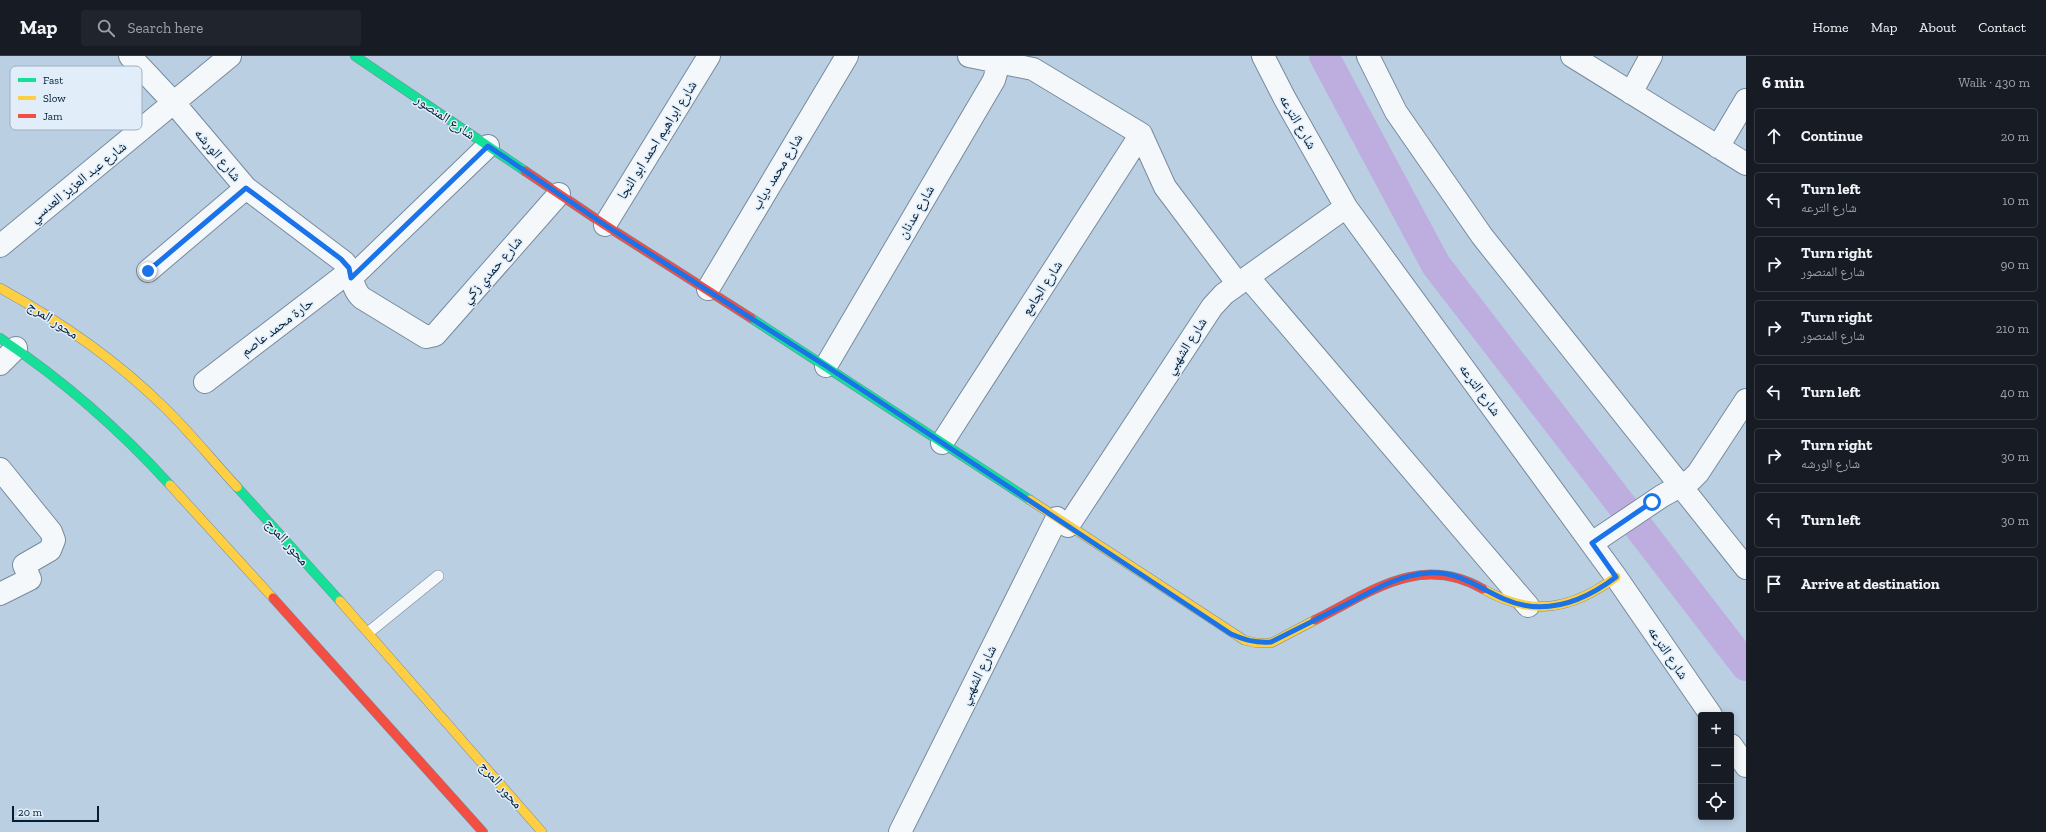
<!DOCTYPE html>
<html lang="en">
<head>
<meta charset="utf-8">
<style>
	:root { --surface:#171b24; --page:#20242c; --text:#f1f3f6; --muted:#9ea1a6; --line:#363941 }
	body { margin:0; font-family:"Zilla Slab","Noto Naskh Arabic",serif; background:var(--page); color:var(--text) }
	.controls { position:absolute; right:12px; bottom:12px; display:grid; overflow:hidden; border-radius:4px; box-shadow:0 2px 10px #0003 }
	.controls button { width:36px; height:36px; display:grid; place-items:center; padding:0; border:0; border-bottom:1px solid var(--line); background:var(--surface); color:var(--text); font:20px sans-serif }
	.scale { position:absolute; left:12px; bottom:10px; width:87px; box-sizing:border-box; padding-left:4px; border:2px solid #041e34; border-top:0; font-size:11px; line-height:14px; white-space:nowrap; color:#041e34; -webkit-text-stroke:3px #e1eefa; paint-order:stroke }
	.stop { position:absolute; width:12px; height:12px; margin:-9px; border:3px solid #1a73e8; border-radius:50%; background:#fff }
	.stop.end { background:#1a73e8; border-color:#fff; box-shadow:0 1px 4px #0008 }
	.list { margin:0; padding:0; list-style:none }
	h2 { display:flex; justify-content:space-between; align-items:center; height:52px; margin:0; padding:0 16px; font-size:17px }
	h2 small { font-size:13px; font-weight:400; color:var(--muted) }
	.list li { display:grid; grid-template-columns:26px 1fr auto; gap:12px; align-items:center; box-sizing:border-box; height:56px; margin:0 8px 8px; padding:0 8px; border:1px solid var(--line); border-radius:4px }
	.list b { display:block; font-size:15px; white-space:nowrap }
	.list p { margin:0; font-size:13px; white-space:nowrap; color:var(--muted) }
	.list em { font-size:13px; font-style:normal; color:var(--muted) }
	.icon { flex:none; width:22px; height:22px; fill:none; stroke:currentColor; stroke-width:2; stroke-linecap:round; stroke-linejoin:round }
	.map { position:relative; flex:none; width:1746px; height:776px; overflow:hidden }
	header { display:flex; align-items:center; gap:24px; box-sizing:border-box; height:56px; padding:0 20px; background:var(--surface); border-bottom:1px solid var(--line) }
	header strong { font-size:19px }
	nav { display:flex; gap:22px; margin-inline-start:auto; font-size:14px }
	.search { width:280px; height:36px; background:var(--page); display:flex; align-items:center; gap:10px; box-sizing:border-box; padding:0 14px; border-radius:4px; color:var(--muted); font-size:15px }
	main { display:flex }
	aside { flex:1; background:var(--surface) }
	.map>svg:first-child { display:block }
</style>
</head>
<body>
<header>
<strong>Map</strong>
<div class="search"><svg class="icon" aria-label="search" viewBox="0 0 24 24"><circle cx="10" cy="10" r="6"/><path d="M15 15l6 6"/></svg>Search here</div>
<nav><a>Home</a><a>Map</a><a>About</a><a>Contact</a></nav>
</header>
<main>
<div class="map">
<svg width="1746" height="776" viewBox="0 0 1746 776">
	<rect width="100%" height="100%" fill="#bbcfe3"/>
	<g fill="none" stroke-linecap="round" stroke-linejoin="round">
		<path stroke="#beaee0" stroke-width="30" d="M1324,0L1436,209L1746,610"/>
		<defs>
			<path id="lane" d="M369,576L438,520"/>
			<path id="street" d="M130,0L174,47L246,132L344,206C354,216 350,232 362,242L426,281L435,279L559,138
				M969,0L1033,13L1141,78L1165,131L1238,228
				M1263,0L1285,43L1346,151L1616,521L1711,659
				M1368,0L1396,56L1482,180L1746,512
				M1572,0L1746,108
				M1631,37L1651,0
				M1718,91L1746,44
				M605,169L709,0
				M0,190L230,0
				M148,215L246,132
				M1248,221L1528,550
				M351,222L488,90
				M708,233L847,0
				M0,308L16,292
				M826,310L994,24L1001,0
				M205,326L350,215
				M942,387L1141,78
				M0,413L51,476L54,484L50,494L24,509L30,523L0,538
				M1068,470L1212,251L1224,238L1346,151
				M1592,487L1662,440L1691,424L1698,417L1746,344
				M1731,689L1746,710
				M900,776L1057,462"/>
			<path id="fast" d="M355,0L525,115
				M751,262L1030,444
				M0,282C63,324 119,373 170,429
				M237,431L340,545"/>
			<path id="slow" d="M0,232C58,264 115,303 163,350C189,375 212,404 237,431
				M170,429L273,542
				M1030,444L1244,584L1257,587H1271L1315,564
				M1483,533C1532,561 1571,554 1616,521
				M340,545L542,776"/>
			<path id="jam" d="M525,115L605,169L751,262
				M273,542L483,776
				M1315,564C1371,536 1420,497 1483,533"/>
		</defs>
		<use href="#lane" stroke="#768b9e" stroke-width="12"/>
		<use href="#street" stroke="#768b9e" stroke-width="24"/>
		<use href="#fast" stroke="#768b9e" stroke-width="10"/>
		<use href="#slow" stroke="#768b9e" stroke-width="10"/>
		<use href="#jam" stroke="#768b9e" stroke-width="10"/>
		<use href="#lane" stroke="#f5f8fb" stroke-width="11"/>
		<use href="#street" stroke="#f5f8fb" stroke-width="22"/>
		<use href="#fast" stroke="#16e098" stroke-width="9"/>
		<use href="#slow" stroke="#ffcf43" stroke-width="9"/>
		<use href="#jam" stroke="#f24e42" stroke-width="9"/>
	</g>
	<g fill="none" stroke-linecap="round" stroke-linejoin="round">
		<path stroke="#1a73e8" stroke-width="5" d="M148,215L246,132L341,203L349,212L351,222L488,90L605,169L826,310L1231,578C1245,584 1255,587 1271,586C1297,573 1323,560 1349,547C1374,534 1399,519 1428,517C1459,515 1477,531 1504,543C1545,561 1583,546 1616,521L1592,487L1652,446"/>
	</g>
	<g text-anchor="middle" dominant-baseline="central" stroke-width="3" stroke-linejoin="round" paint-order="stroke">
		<g font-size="14" fill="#041e34" stroke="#e1eefa">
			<text transform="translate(445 61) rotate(34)">شارع المنصور</text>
			<text transform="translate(1298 66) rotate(60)">شارع الترعه</text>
			<text transform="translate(657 84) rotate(-58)">شارع ابراهيم احمد ابو النجا</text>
			<text transform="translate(218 99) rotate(50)">شارع الورشه</text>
			<text transform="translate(777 116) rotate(-59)">شارع محمد دياب</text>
			<text transform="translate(78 126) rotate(-39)">شارع عبد العزيز العدسي</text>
			<text transform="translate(916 156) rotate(-60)">شارع عدنان</text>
			<text transform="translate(492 214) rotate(-49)">شارع حمدي زكي</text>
			<text transform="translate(1042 232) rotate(-57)">شارع الجامع</text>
			<text transform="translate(53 264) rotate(33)">محور المرج</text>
			<text transform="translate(277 271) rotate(-37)">حارة محمد عاصم</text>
			<text transform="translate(1186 290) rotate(-57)">شارع الشهبي</text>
			<text transform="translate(1480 334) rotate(54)">شارع الترعه</text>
			<text transform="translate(287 486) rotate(48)">محور المرج</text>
			<text transform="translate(1668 597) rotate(56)">شارع الترعه</text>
			<text transform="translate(978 619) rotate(-63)">شارع الشهبي</text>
			<text transform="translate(501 729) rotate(49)">محور المرج</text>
		</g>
	</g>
	<rect x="10" y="10" width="132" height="64" rx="6" fill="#e1eefa" stroke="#9fb0bf" stroke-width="1"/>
	<rect x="18" y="22" width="18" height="4" fill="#16e098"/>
	<rect x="18" y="40" width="18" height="4" fill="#ffcf43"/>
	<rect x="18" y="58" width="18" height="4" fill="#f24e42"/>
	<g font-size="11" fill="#041e34">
		<text x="43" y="28">Fast</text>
		<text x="43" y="46">Slow</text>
		<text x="43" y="64">Jam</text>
	</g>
</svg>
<div class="controls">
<button>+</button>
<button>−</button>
<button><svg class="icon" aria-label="locate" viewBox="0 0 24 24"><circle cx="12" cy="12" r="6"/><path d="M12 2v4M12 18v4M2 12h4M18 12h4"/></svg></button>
</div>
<div class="scale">20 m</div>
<div class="stop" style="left:1652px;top:446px"></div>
<div class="stop end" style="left:148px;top:215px"></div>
</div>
<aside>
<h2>6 min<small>Walk · 430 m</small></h2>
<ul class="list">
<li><svg class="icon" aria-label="ahead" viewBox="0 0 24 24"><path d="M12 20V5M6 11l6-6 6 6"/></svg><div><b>Continue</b></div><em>20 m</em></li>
<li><svg class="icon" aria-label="left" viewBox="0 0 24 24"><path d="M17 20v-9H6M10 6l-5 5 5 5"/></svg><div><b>Turn left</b><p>شارع الترعه</p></div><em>10 m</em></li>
<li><svg class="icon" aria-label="right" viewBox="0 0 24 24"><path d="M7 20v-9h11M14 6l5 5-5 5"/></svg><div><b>Turn right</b><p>شارع المنصور</p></div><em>90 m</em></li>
<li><svg class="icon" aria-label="right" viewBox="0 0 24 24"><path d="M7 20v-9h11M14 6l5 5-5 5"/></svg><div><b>Turn right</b><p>شارع المنصور</p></div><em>210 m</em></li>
<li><svg class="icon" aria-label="left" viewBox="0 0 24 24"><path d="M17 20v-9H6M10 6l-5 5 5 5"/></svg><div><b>Turn left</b></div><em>40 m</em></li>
<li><svg class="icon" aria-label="right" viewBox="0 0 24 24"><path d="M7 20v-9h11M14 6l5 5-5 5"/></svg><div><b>Turn right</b><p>شارع الورشه</p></div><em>30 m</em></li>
<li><svg class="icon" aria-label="left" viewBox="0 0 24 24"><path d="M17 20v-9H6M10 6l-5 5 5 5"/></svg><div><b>Turn left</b></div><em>30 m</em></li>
<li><svg class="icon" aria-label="arrive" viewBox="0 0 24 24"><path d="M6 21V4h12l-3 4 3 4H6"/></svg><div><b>Arrive at destination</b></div></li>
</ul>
</aside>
</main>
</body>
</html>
